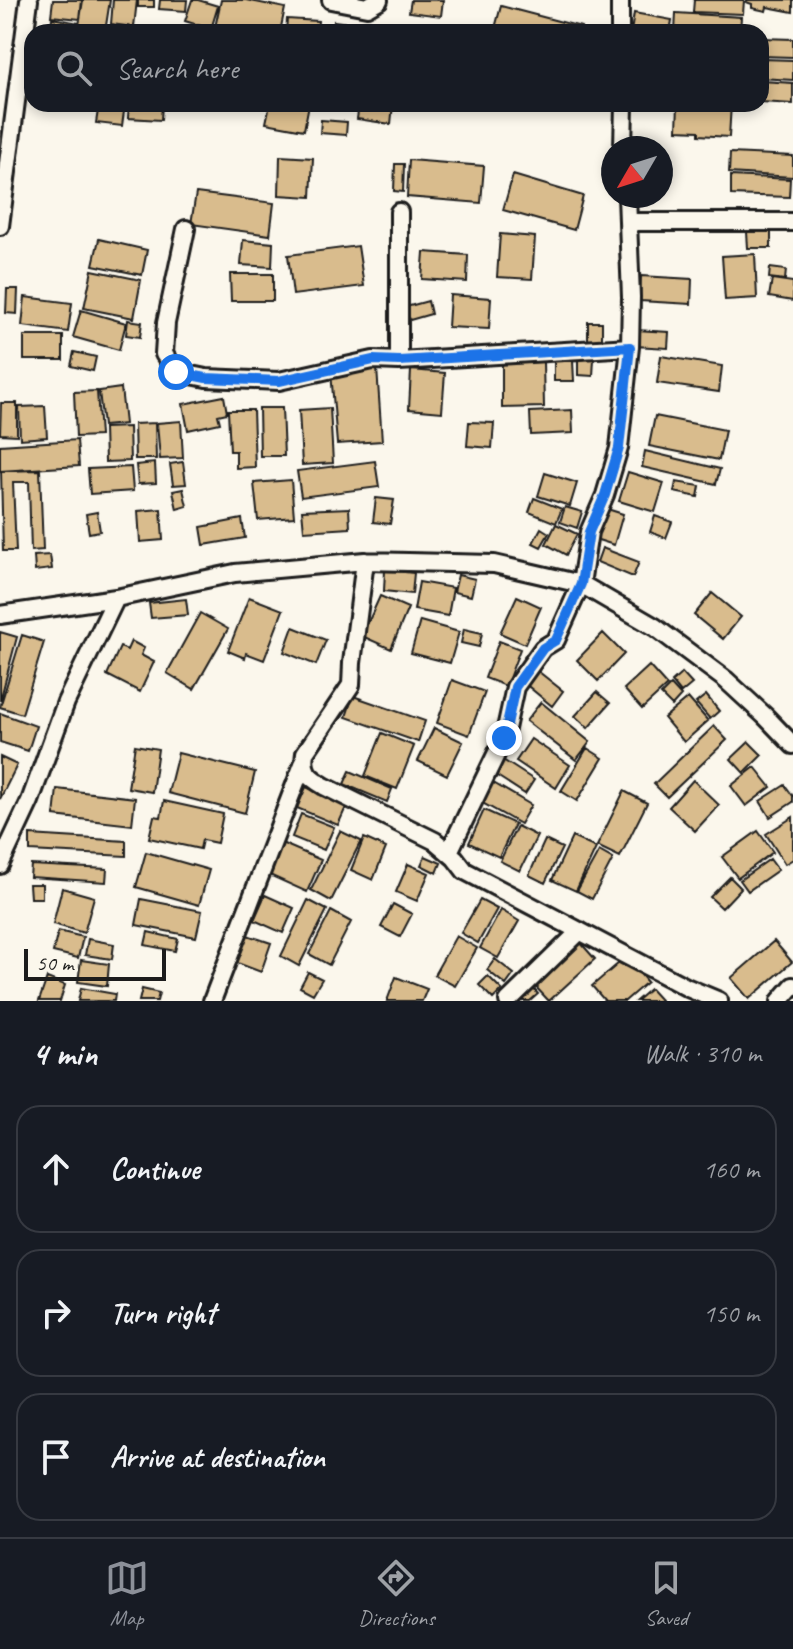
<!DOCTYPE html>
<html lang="en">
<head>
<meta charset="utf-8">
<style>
	:root { --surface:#171b24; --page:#242831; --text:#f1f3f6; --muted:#9ea1a6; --line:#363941; --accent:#8c9099 }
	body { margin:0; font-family:Caveat,sans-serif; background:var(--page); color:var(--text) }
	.compass { position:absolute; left:601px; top:136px; width:72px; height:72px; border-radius:50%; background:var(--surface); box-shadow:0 4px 12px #0003; rotate:231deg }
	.scale { position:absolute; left:24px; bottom:20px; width:142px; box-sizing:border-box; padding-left:8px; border:4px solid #1c1c1c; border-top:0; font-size:22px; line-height:28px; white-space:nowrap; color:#1c1c1c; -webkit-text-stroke:6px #fbf7ec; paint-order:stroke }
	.stop { position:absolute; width:24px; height:24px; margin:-18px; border:6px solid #1a73e8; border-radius:50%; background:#fff }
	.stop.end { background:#1a73e8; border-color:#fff; box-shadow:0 2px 8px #0008 }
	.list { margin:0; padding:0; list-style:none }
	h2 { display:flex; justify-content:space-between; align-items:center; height:104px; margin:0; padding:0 32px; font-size:34px }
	h2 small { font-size:26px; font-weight:400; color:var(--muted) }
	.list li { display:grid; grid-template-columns:52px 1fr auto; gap:24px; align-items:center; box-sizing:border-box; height:128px; margin:0 16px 16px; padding:0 16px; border:2px solid var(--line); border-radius:24px }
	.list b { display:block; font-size:30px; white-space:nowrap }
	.list em { font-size:26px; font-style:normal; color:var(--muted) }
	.icon { flex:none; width:44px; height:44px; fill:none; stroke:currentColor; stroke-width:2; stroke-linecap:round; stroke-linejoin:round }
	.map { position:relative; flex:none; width:793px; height:1001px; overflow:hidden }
	.search { position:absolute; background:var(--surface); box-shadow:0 4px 12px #0003; left:24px; right:24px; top:24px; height:88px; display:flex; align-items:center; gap:20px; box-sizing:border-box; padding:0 28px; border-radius:24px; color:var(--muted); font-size:30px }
	.sheet { height:536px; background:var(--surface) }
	nav { display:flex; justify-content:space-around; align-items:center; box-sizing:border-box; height:112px; border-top:2px solid var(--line); background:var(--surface); font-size:22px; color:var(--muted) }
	nav a { display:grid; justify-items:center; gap:4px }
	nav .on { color:var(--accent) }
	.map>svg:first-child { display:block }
</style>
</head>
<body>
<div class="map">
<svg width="793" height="1001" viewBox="0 0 793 1001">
	<rect width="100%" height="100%" fill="#fbf7ec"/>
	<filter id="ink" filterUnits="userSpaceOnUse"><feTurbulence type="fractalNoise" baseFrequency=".0125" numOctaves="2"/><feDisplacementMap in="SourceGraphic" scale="16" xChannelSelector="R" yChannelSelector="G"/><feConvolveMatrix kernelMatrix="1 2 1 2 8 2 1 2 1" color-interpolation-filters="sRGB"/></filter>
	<g filter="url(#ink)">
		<path fill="#d9bc8d" stroke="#1c1c1c" stroke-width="2" d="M53,0H82L80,19L51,16Z
			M83,0H110L105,32H78Z
			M113,0H137L134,27L111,24Z
			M138,0H154V7H138Z
			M160,0H187L186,11L159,9Z
			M192,0H198L218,6L211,29L185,21Z
			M221,0H246L285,8L280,32H214Z
			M411,0H443L441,16L409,12Z
			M694,0H744L743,14L693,12Z
			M747,0H793V12L767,7L766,11L752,8V4L746,2Z
			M501,6L581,27L580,32H494Z
			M634,13L672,20L670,32H631Z
			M676,13L741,17L740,32H675Z
			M52,18L79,23L77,32H50Z
			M287,19L318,21L317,32H286Z
			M334,21L364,25V32H333Z
			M761,38L793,39V57L761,56Z
			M761,59L793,60V80L761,78Z
			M761,81L793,83V104L761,102Z
			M53,104H91L90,110L53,106Z
			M99,104H125L122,126L96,123Z
			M129,104H162L161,120L128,118Z
			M270,104H309L304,130L266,123Z
			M359,104H393L391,124L357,119Z
			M678,104H731L729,137L699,135V131L677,130Z
			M321,120L347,122L346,135L320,133Z
			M730,153L793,156V177L729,173Z
			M280,156L313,158L311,197L279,195Z
			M409,160L484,166L481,203L407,197Z
			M395,164H404L403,192L394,191Z
			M513,175L583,196L574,230L503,210Z
			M731,176L790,179L789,197L731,195Z
			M196,193L274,203L270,235L191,224Z
			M747,232H771V248H748Z
			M500,234L535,237L532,279L497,277Z
			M99,239L147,250L142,275L93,265Z
			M243,240L273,243L272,267L241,265Z
			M358,246L364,286L293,295L288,255Z
			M424,252L468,255L467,282L422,279Z
			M755,254L757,298L725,300L722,256Z
			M770,268L786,270L785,280L769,278Z
			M92,270L141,280L134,318L84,308Z
			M230,274H273V301H231Z
			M641,276L692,279L691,304L640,301Z
			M772,279L793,282V301L769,297Z
			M7,289H18L17,314L6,313Z
			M450,295L491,298L489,329L448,327Z
			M25,297L72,303L68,332L22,326Z
			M428,301L431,314L410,320L406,307Z
			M81,310L126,323L119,350L73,337Z
			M128,320L142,322L140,337L126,335Z
			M588,322H602V345H588Z
			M636,330L669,332L668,348L635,346Z
			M24,336H63V360H24Z
			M74,352L96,357L93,371L71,366Z
			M661,356L722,366L719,392L657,383Z
			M578,358L594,359L593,376L578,375Z
			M554,361H573L574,381H554Z
			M502,362H543L544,407L502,408Z
			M377,368L382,441L337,444L331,372Z
			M411,370L445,373L442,412L409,409Z
			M121,388L125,424L103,426L99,391Z
			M97,391L100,436L76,437L74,392Z
			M224,396L227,413L218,415L220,423L188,430L183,404Z
			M1,403H17V435L0,434Z
			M45,406L47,437L20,439L19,407Z
			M259,408H282L284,456H260Z
			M330,408L333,463L302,465L299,410Z
			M228,410H253L255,467L236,468V451H230Z
			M572,410L573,433L531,435L530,412Z
			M655,416L725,430L719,460L649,446Z
			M181,421L183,458L160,459L157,423Z
			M469,422L494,423L492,448L467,446Z
			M155,423L156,459H135L134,424Z
			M129,427L130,461L105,462L104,428Z
			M77,440L79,466L0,471V445Z
			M645,451L720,469L716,484L642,467Z
			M375,461L379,487L301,497L297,471Z
			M183,462L186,484L173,485L170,464Z
			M155,463L156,483L138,484L136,465Z
			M131,467L133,491L90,494L88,469Z
			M40,470L43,550L31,551L29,482H13L16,551H3L1,471Z
			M628,472L664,483L655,512L619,501Z
			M545,473L577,483L570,506L538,496Z
			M291,480L294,517L258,520L254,483Z
			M676,482L700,486L698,497L674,492Z
			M183,489L187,506L177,509L173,491Z
			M376,498L394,500L390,524L373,522Z
			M534,498L562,509L556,523L529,512Z
			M565,507L582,512L577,528L560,522Z
			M349,508L350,528L304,531L302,510Z
			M604,508L623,514L614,545L595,539Z
			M161,509L163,540L140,542L138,511Z
			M97,512L100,531L89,533L86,514Z
			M655,516L672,522L666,538L650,532Z
			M242,519L245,538L204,545L201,527Z
			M556,524L577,534L566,555L546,544Z
			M541,528L549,533L541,547L533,543Z
			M602,548L639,562L633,577L597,562Z
			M50,555L52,569L35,571L34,556Z
			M385,570L414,573L412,594L384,591Z
			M458,575L475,579L471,596L454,592Z
			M419,582L453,588L448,616L414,610Z
			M712,593L741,617L723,639L694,615Z
			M380,596L408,608L391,649L362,636Z
			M517,596L541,607L525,644L500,633Z
			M249,597L283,610L264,660L246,653L245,658L228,651Z
			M186,599L188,615L151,618L149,603Z
			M200,613L228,629L194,689L167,673Z
			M420,621L459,632L450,663L411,653Z
			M293,627L326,640L316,665L284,652Z
			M464,629L482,633L479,647L461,643Z
			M0,632L17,637L0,701Z
			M603,633L624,654L598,681L577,660Z
			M22,635L44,642L22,714L0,707Z
			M131,641L144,648L141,655L154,662L140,692L107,675L120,647L127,650Z
			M499,641L520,649L506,686L485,678Z
			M649,666L667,686L642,709L624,689Z
			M534,668L563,691L552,706L523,682Z
			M682,673L692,684L681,693L672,682Z
			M452,680L485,692L469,735L437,723Z
			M671,685L681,696L672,706L661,695Z
			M597,692L610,703L588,728L575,716Z
			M706,695L719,711L710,719L696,703Z
			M353,696L425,721L418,742L346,717Z
			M688,698L708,721L684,742L664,718Z
			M541,702L590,742L576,760L526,721Z
			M0,713L36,726L28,751L0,742Z
			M714,726L727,740L667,797L654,784Z
			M434,728L463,742L447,775L418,761Z
			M382,733L414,746L397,789L365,776Z
			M531,739L570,765L556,788L516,761Z
			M749,742L762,755L744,773L731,759Z
			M135,745L158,749L152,792L128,788Z
			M587,748L603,758L577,801L561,791Z
			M178,753L255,772L245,813L168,793Z
			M0,757L17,765L0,799Z
			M503,760L534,780L525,794L494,774Z
			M755,767L771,787L746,806L731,786Z
			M350,771L392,789L387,802L344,784Z
			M693,780L719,805L695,831L669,807Z
			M490,781L531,805L520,824L479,801Z
			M785,785L793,796V802L770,817L760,801Z
			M306,787L347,805L338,825L297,808Z
			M57,789L135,798L132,825L54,816Z
			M624,791L647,803L620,857L597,846Z
			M164,801L223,814L217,843L202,840L200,849L149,838L154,816L161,817Z
			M484,810L515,824L499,857L469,843Z
			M301,814L334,827L324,850L292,837Z
			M793,817V859L785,864L766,834Z
			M517,826L537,836L520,871L500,861Z
			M340,831L361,841L331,901L311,890Z
			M758,831L773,852L738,878L722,857Z
			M30,835L126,841V856L30,851Z
			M572,837L596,848L576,891L552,880Z
			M364,838L386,848L373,880L351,870Z
			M545,840L562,848L545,883L529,875Z
			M279,842L321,860L307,892L265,873Z
			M599,851L613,859L592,899L577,891Z
			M146,852L209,870L199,905L136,887Z
			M425,856L441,863L437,873L421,865Z
			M770,859L778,870L748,891L740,880Z
			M408,864L429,873L417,901L396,892Z
			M31,865L107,869L106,882L30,877Z
			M730,877L741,888L722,908L710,897Z
			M29,884H42V898H30Z
			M62,888L94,897L84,933L53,924Z
			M265,895L294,908L283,933L254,920Z
			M141,899L202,911L196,937L136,925Z
			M308,900L327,910L299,966L281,956Z
			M480,900L497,909L478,943L461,933Z
			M393,904L412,914L400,937L381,927Z
			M501,910L519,921L498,958L480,948Z
			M331,911L351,922L329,965L309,954Z
			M58,931L83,937L78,958L53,952Z
			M148,932L178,939L175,951L145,945Z
			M241,933L271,943L261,972L232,961Z
			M456,936L477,948L455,986L434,975Z
			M88,939L114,944L112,959L85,955Z
			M579,941L595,959L549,1001L533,984Z
			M774,941L792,962L749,999L731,978Z
			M626,957L647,982L625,1001H605L592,986Z
			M495,959L514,974L506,985L487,970Z
			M81,960L109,964L107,986L78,982Z
			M308,972L322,979L313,994L300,987Z
			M488,976L502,990L493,999L479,985Z
			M396,977L427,989L422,1001H387Z
			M47,978L65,985L60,1001H39Z
			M531,986L538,994L530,1001H524L520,996Z
			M81,988L115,994L114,1001H78Z
			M142,989L159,993L157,1001H139Z
			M650,989L661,1001H636Z"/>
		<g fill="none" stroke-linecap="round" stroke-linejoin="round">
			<defs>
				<path id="minor" d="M331,0L367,7L379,0
					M620,0V32
					M623,148L624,104
					M399,212V361
					M629,222H793
					M0,226L29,0
					M186,229L166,323L164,354L176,372L206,378L279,381L373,360L399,361L630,347
					M365,561L352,663L351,685L305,753C302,772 309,777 324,786L435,841L455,858L465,871L688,988L719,1001
					M0,615L116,598L235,573L365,561L494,564L581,584L655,627L726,680L765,716L793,745
					M449,852L504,738L515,687L543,648L556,640L581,584L589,532L605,495L619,448L630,347L631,297L627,196
					M0,865L30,801L66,702L116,598
					M212,1001L303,764
					M508,1001L580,931
					M780,1001L793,986"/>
			</defs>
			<use href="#minor" stroke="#1c1c1c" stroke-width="22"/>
			<use href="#minor" stroke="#fbf7ec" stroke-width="16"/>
		</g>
	</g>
	<g fill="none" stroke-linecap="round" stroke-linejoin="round" filter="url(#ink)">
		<path stroke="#1a73e8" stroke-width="10" d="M176,372L206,378L279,381L373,360L399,361L630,347L619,448L605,495L589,532L581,584L556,640L543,648L515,687L504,738"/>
	</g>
</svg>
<svg class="compass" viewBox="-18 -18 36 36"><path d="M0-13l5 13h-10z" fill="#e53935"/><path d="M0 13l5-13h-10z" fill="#9ea1a6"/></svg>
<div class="scale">50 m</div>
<div class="stop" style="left:176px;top:372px"></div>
<div class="stop end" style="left:504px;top:738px"></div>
<div class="search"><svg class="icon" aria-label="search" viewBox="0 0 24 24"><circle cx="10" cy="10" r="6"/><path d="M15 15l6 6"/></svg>Search here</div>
</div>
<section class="sheet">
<h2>4 min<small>Walk · 310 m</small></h2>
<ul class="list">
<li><svg class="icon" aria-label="ahead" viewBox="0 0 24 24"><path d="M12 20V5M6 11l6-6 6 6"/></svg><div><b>Continue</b></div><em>160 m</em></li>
<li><svg class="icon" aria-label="right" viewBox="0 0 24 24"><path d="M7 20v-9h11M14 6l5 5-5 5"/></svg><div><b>Turn right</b></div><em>150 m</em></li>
<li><svg class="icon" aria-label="arrive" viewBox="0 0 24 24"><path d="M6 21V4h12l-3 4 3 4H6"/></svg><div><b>Arrive at destination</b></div></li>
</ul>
</section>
<nav>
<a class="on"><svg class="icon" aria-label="map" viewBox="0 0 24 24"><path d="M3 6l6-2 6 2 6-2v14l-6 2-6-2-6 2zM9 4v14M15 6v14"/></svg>Map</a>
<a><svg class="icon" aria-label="directions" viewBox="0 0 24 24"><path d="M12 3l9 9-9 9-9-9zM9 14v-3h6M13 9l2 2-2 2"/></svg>Directions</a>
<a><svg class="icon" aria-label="saved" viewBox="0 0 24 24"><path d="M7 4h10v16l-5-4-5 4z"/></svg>Saved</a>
</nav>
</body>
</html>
